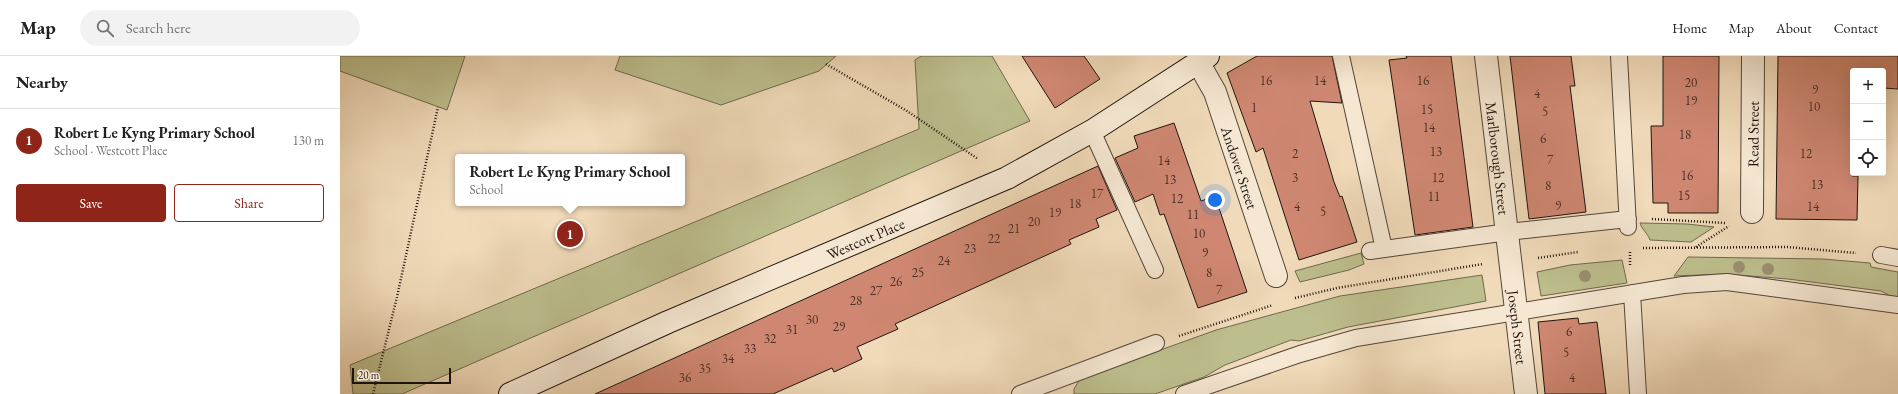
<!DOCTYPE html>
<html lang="en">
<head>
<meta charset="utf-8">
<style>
	:root { --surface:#fff; --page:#f2f2f2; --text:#202124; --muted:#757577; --line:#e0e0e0; --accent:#8f2418 }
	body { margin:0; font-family:"EB Garamond",serif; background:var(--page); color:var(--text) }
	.controls { position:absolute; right:12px; top:12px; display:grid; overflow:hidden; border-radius:4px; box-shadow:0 4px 16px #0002 }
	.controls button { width:36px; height:36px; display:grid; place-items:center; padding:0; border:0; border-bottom:1px solid var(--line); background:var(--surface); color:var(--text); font:20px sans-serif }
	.scale { position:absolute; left:12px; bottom:10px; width:99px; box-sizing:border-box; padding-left:4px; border:2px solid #20140e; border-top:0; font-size:11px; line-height:14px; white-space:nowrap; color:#20140e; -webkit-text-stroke:3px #f5e7d2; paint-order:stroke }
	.you { position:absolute; left:875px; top:144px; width:14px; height:14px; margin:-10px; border:3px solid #fff; border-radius:50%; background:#1a73e8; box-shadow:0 0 0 6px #1a73e833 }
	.badge { display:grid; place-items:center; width:26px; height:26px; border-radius:50%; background:var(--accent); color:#fff; font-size:13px; font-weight:700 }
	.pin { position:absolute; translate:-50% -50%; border:2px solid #fff; box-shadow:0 1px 4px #0006 }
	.popup { position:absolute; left:115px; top:98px; width:230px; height:52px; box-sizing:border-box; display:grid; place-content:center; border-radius:4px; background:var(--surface); filter:drop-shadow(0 1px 3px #0005); font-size:13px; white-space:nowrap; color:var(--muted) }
	.popup b { font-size:15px; color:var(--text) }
	.popup::after { content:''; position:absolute; left:50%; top:100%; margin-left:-8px; border:8px solid transparent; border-top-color:var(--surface) }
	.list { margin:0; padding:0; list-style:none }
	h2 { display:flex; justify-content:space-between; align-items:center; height:52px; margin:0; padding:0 16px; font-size:17px }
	h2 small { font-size:13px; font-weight:400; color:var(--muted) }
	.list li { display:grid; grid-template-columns:26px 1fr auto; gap:12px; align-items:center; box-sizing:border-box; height:64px; padding:0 16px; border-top:1px solid var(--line) }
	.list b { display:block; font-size:15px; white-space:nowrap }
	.list p { margin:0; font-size:13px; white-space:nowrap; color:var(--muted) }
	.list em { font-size:13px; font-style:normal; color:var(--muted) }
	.actions { display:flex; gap:8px; padding:12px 16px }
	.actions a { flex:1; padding:9px 0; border:1px solid var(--accent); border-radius:4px; text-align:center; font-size:14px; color:var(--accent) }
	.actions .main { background:var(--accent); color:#fff }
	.icon { flex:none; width:22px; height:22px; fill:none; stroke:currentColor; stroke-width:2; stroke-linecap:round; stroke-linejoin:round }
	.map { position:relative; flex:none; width:1558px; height:338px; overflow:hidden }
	header { display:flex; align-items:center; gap:24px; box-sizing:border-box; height:56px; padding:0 20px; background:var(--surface); border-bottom:1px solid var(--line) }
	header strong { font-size:19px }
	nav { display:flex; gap:22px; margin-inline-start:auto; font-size:14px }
	.search { width:280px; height:36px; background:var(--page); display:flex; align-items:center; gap:10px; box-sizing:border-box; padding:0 14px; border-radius:22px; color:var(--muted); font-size:15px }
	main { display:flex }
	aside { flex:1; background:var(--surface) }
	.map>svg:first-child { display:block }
</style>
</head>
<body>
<header>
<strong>Map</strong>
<div class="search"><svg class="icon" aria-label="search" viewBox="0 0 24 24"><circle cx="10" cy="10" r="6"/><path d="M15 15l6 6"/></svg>Search here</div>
<nav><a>Home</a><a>Map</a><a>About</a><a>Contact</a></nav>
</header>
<main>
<aside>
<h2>Nearby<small></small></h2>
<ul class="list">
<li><span class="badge">1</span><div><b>Robert Le Kyng Primary School</b><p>School · Westcott Place</p></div><em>130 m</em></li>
</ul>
<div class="actions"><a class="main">Save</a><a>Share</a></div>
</aside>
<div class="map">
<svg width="1558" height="338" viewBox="0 0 1558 338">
	<rect width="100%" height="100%" fill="#f0dab9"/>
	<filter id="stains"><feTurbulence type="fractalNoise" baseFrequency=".005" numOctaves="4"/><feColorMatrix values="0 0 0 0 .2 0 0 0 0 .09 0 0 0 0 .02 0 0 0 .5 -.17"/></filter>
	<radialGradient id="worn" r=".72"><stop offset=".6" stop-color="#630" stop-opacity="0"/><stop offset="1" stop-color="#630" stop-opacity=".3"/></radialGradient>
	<path fill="#bdbe8d" stroke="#6e694e" d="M0,0H125L107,54L0,15Z
		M280,0H496L479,15L381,49L275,14Z
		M581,0H652L690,65L62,338H13L10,309L579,73L575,4Z
		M1300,167L1347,168L1374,171L1351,186L1310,184C1308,178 1301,172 1300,167Z
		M1021,197L1024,208L1009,214L960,226L955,215Z
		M1348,201L1483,203L1530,207L1531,211L1558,216V244L1541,235L1448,223L1385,218L1334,220Z
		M1282,204L1287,227L1201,240L1197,216L1230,209Z
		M1142,219L1146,245L1008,271L959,285L951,284L885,309L864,321L815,338H734V333L740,323L876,274L1000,240Z"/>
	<path fill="#cf8772" stroke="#20140e" d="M682,0H744L760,23L715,52Z
		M917,0H992L1002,47L970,45L994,126L1000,141L1002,140L1017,186L959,204L923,92L916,96L887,17Z
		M1066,0H1111L1133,171L1075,179L1049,4L1067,2Z
		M1170,0H1231L1235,30H1230L1246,156L1189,163Z
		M1323,0H1379L1378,157H1328V147H1313L1311,70H1323Z
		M1438,0H1558V33L1543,32V15H1513L1512,120H1518L1517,164L1436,163Z
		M834,67L861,145L875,140L907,236L858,252L824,158L820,159L813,138L795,146L775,102L798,92L794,80Z
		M758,110L777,154L756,163L759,171L729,184L731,188L555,268L558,273L517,291L522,303L494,316L492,312L433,338H255Z
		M1238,262L1239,268L1257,266L1266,338H1205L1198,266Z"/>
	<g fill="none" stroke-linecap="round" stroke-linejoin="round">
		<defs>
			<path id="lane" d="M1001,0L1044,193
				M1279,0L1288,171
				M752,75L815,214
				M1030,195L1168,176L1288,163
				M1541,199L1558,202
				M1292,237L1298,338
				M680,338L816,287
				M844,338L960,298L1016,282L1343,229L1387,226L1558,249"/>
			<g id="street">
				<path id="s1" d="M1146,0L1186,338"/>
				<path id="s2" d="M858,6L875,36L936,220"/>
				<path id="s3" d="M1412,156L1413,0"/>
			</g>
			<g id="secondary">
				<path id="s4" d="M170,338L328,266L667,122L752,75L868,0"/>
			</g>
		</defs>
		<use href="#lane" stroke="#544639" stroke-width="18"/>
		<use href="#street" stroke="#544639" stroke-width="24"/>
		<use href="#secondary" stroke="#20140e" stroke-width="24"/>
		<path stroke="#20140e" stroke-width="2.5" stroke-dasharray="1 2" stroke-linecap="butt" d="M486,8L567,55L638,103
			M1312,163L1385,167
			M1356,191L1389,170
			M1303,192L1447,191L1516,197
			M1290,196V211
			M1198,202L1238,196
			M955,242L997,232L1143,208
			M839,280L933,249
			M33,338L57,241L98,51"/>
		<use href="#lane" stroke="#f5e7d2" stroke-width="16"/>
		<use href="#street" stroke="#f5e7d2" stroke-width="22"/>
		<use href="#secondary" stroke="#f5e7d2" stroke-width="22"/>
	</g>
	<g fill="#9c8e73">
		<circle cx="1399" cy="211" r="6"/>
		<circle cx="1428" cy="213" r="6"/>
		<circle cx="1245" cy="220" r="6"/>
	</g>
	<g text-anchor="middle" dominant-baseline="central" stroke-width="3" stroke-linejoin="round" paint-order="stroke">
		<g font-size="13" fill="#4c3127">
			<text x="926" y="24">16</text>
			<text x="980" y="24">14</text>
			<text x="1083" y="24">16</text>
			<text x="1351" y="26">20</text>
			<text x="1475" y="33">9</text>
			<text x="1197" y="37">4</text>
			<text x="1351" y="44">19</text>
			<text x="1474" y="50">10</text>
			<text x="914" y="51">1</text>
			<text x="1087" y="53">15</text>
			<text x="1205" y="55">5</text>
			<text x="1089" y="71">14</text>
			<text x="1345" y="78">18</text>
			<text x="1203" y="82">6</text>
			<text x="1096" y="95">13</text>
			<text x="955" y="97">2</text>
			<text x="1466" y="97">12</text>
			<text x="1210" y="103">7</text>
			<text x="824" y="104">14</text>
			<text x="1347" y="119">16</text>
			<text x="955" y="121">3</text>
			<text x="1098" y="121">12</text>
			<text x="830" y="123">13</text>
			<text x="1477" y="128">13</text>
			<text x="1208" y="129">8</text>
			<text x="757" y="137">17</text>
			<text x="1344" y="139">15</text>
			<text x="1094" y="140">11</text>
			<text x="837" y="142">12</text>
			<text x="735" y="147">18</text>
			<text x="1218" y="149">9</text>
			<text x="957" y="150">4</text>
			<text x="1473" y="150">14</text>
			<text x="983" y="155">5</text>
			<text x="715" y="156">19</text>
			<text x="853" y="158">11</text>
			<text x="694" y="165">20</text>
			<text x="674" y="172">21</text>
			<text x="859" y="177">10</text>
			<text x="654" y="182">22</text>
			<text x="630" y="192">23</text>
			<text x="865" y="196">9</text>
			<text x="604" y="204">24</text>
			<text x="578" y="216">25</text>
			<text x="869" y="216">8</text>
			<text x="556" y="225">26</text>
			<text x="879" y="233">7</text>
			<text x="536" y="234">27</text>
			<text x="516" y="244">28</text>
			<text x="472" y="263">30</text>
			<text x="499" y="270">29</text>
			<text x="452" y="273">31</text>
			<text x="1229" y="275">6</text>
			<text x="430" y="282">32</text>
			<text x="410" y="292">33</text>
			<text x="1226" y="296">5</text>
			<text x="388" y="302">34</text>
			<text x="365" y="312">35</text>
			<text x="345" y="321">36</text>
			<text x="1232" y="321">4</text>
		</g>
		<g font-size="15" fill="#20140e" stroke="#f5e7d2">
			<text stroke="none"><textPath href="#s3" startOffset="78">Read Street</textPath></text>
			<text stroke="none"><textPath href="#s1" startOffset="103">Marlborough Street</textPath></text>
			<text stroke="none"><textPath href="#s2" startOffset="114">Andover Street</textPath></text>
			<text stroke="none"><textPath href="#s4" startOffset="388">Westcott Place</textPath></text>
			<text stroke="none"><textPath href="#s1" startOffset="273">Joseph Street</textPath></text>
		</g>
	</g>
	<rect width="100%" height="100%" filter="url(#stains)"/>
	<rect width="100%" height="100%" fill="url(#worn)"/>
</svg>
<div class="controls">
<button>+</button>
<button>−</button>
<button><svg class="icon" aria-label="locate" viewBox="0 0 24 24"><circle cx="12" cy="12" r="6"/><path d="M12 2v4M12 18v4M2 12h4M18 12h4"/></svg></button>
</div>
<div class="scale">20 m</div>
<div class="you"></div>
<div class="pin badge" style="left:230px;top:178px">1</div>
<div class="popup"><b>Robert Le Kyng Primary School</b>School</div>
</div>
</main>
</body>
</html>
